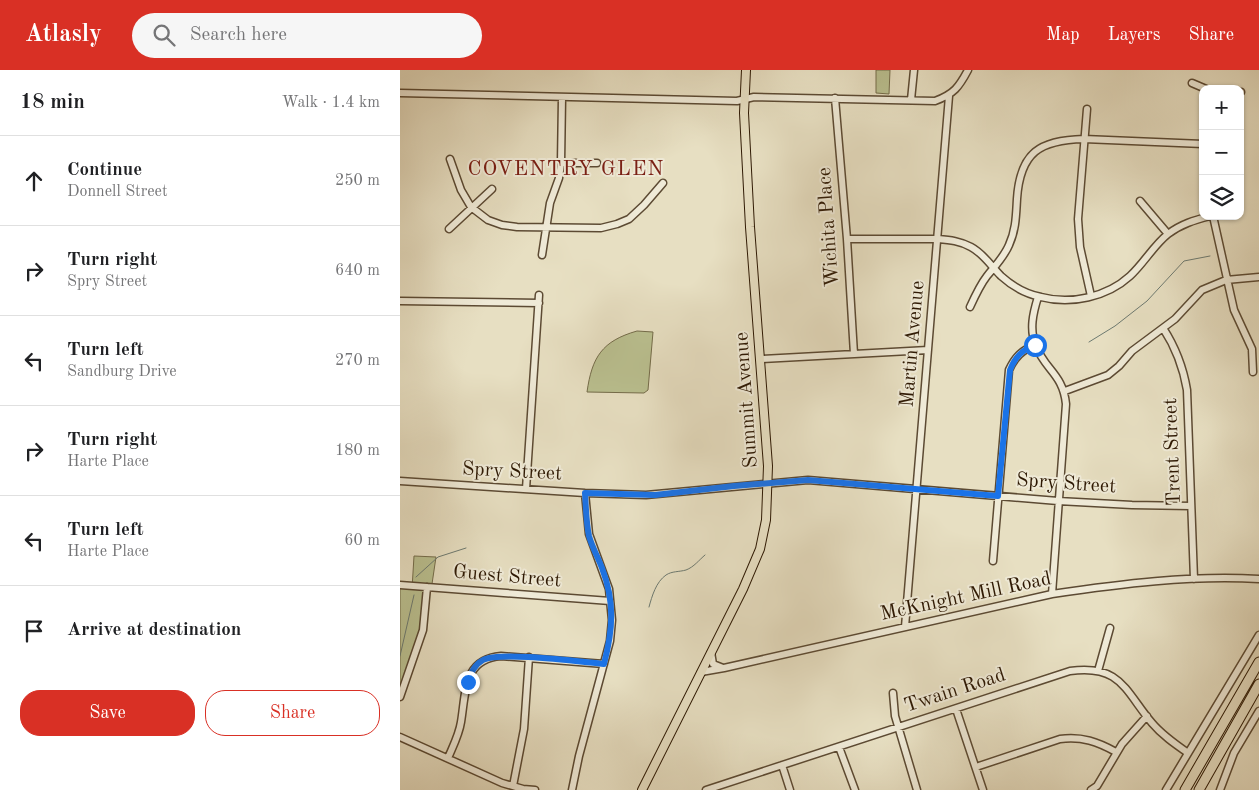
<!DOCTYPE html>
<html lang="en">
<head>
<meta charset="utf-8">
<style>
	:root { --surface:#fff; --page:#f6f6f6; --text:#202124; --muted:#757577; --line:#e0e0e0; --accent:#d93025 }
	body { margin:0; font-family:"Old Standard TT",serif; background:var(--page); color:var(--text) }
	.controls { position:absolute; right:15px; top:15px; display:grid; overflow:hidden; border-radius:10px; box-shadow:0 1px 4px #0004 }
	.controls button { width:45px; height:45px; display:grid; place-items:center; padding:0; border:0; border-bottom:1px solid var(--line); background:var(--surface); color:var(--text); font:25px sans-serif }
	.stop { position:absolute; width:15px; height:15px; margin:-11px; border:4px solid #1a73e8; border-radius:50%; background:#fff }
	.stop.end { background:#1a73e8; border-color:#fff; box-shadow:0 1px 5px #0008 }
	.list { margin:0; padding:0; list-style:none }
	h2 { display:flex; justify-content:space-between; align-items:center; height:65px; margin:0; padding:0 20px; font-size:21px }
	h2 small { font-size:16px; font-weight:400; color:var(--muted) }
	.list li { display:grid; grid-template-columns:32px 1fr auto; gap:15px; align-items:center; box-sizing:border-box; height:90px; padding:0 20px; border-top:1px solid var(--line) }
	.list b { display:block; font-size:19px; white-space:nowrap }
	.list p { margin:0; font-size:16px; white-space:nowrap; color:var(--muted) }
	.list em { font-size:16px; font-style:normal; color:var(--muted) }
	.actions { display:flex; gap:10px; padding:15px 20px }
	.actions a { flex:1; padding:11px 0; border:1px solid var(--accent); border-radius:20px; text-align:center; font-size:18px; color:var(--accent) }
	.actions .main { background:var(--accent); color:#fff }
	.icon { flex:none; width:28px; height:28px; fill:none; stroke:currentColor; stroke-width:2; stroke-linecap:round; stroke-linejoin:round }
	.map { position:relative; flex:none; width:859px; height:720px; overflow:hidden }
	header { display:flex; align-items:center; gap:30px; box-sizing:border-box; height:70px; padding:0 25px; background:var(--accent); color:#fff }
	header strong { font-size:24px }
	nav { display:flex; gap:28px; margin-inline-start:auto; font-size:18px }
	.search { width:350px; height:45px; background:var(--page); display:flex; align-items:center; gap:12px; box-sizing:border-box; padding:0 18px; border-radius:28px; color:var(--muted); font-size:19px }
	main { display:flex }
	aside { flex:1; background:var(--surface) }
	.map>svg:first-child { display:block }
</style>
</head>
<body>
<header>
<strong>Atlasly</strong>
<div class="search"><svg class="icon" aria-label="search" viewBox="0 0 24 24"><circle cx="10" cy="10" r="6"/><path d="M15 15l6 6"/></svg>Search here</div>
<nav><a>Map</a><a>Layers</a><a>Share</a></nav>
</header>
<main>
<aside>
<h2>18 min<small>Walk · 1.4 km</small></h2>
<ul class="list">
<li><svg class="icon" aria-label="ahead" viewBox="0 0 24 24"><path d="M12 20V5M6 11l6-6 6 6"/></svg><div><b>Continue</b><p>Donnell Street</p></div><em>250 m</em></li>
<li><svg class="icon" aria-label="right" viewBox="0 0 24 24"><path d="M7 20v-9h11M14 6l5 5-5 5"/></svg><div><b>Turn right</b><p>Spry Street</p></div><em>640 m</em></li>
<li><svg class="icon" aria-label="left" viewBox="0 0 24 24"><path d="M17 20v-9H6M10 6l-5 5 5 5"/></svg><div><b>Turn left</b><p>Sandburg Drive</p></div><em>270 m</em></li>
<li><svg class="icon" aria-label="right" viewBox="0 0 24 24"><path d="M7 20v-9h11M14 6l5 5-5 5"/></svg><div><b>Turn right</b><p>Harte Place</p></div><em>180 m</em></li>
<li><svg class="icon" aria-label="left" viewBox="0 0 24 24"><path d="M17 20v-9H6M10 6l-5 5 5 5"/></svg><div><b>Turn left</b><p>Harte Place</p></div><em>60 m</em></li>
<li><svg class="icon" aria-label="arrive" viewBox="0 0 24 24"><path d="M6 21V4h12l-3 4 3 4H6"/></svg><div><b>Arrive at destination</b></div></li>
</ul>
<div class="actions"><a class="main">Save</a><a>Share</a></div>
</aside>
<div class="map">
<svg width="859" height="720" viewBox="0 0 859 720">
	<rect width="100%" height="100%" fill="#e7dfc2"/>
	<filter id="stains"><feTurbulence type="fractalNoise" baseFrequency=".004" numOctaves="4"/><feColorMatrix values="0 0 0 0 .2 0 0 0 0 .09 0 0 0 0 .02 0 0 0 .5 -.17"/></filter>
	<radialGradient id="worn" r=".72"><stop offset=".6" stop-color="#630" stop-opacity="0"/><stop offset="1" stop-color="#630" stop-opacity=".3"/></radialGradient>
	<path fill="#bac090" stroke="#746c4a" d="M476,0H490L489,24L476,23Z
		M237,261L253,262L248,320L244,323L187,322C192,287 202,271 237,261Z
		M14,486L36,487L32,514H25L19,563L0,619V518L12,519Z"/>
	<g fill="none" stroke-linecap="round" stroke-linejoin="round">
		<path stroke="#6d7a71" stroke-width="1" d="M689,272L715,256L747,231L784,191L810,186
			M16,507L38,487L66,478
			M249,537C252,526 256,512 266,505C272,501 279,502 286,500C294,497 299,490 305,485
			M0,586L14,525"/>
		<defs>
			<path id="minor" d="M792,13L806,19
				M840,22H841
				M0,23L337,31L354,27L535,31C554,24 559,17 568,0
				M435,28L447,169L454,284
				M511,30L514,0
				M687,39L678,149L680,177L691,226
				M50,89L61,120L71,137L88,150L102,155L117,157L201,158L217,154L229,149L244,135L263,113
				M161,93H197
				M740,131L768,164
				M813,146L834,240L852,279L853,302
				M49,159L92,119
				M447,169H538C550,170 560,171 571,177C584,184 591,196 601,206C612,216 626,224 641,227C671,235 707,227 730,206C744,193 754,175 768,164C781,154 795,150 810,146
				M142,185L150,133L159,108L161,93L162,28
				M638,227C633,243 629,260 636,276C645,300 663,304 666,334L652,524
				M0,231L139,233
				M570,237C575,226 580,215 587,206C595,196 604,187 609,175C616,160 616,145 617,129C620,82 640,70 684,69L803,74
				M763,258C776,278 783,296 787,320L794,509
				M360,289L528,280
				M665,321L708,305L719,296L732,281L775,249L802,220L826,210L859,207
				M0,411L185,423L246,425L408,410L658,431L732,435L791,436
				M126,419L139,225
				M593,491L609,300C615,287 622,280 635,275
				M0,515L210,531
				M505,557L549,26
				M311,582L313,594L323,598
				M698,601L710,558
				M301,602L324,598L652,524C720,514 790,505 859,509
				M493,623L495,646L517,720
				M0,627L23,560L27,517
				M556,639L583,720
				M0,667L102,713L123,719L135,720
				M439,677L455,720
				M48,688C53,676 59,665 61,652C66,622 63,589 101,586L204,594
				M382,695L390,720
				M576,697L660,669C682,666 698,672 716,682
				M113,716L124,659L129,587
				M172,720L179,686L210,571L212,550L209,519L189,464L185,423
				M306,720L670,601C721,594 725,621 752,653C762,665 775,674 788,683
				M691,720L697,716L722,674L747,646
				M766,720L859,565
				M820,720L834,683L859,641"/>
			<path id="major" d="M242,720L343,519L360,479L366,450L368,396L350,157L344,43L346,0"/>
			<path id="highway" d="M785,720L859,592
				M799,720L859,614"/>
		</defs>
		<use href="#minor" stroke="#5c4a33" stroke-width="9"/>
		<use href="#major" stroke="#2d1803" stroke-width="10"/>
		<use href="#highway" stroke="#2d1803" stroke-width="11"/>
		<use href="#minor" stroke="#efead7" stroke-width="6"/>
		<use href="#major" stroke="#e7dfc2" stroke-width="8"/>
		<use href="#highway" stroke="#e7dfc2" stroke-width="9"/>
	</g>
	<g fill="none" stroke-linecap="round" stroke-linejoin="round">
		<path stroke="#1a73e8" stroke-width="6" d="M68,612C71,603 74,595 83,590C100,581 181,592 204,594C213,559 215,532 202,498C198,487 192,477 189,466C186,452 186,437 185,423L255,425L334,416L408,410L598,426L610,300C615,287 622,280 635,275"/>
	</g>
	<g text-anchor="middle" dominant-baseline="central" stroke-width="4" stroke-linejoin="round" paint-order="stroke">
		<g font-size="20" fill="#2d1803" stroke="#efead7">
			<text transform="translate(429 157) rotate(-94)">Wichita Place</text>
			<text transform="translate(513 274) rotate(-85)">Martin Avenue</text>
			<text transform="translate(347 330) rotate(-94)">Summit Avenue</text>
			<text transform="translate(773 382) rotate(-92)">Trent Street</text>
			<text transform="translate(112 402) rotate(3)">Spry Street</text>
			<text transform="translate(666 414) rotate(4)">Spry Street</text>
			<text transform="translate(107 507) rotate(5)">Guest Street</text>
			<text transform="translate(566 527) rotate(-12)">McKnight Mill Road</text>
			<text transform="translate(555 621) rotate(-18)">Twain Road</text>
		</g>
		<g font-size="21" letter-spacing="1" fill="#7a1f14" stroke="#efead7">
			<text x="166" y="99">COVENTRY GLEN</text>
		</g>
	</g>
	<rect width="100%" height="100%" filter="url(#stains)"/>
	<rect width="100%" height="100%" fill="url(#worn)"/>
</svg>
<div class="controls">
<button>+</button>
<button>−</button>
<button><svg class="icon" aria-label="layers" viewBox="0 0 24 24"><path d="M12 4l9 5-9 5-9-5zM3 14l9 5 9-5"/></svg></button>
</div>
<div class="stop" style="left:635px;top:275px"></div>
<div class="stop end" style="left:68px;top:612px"></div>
</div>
</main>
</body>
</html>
